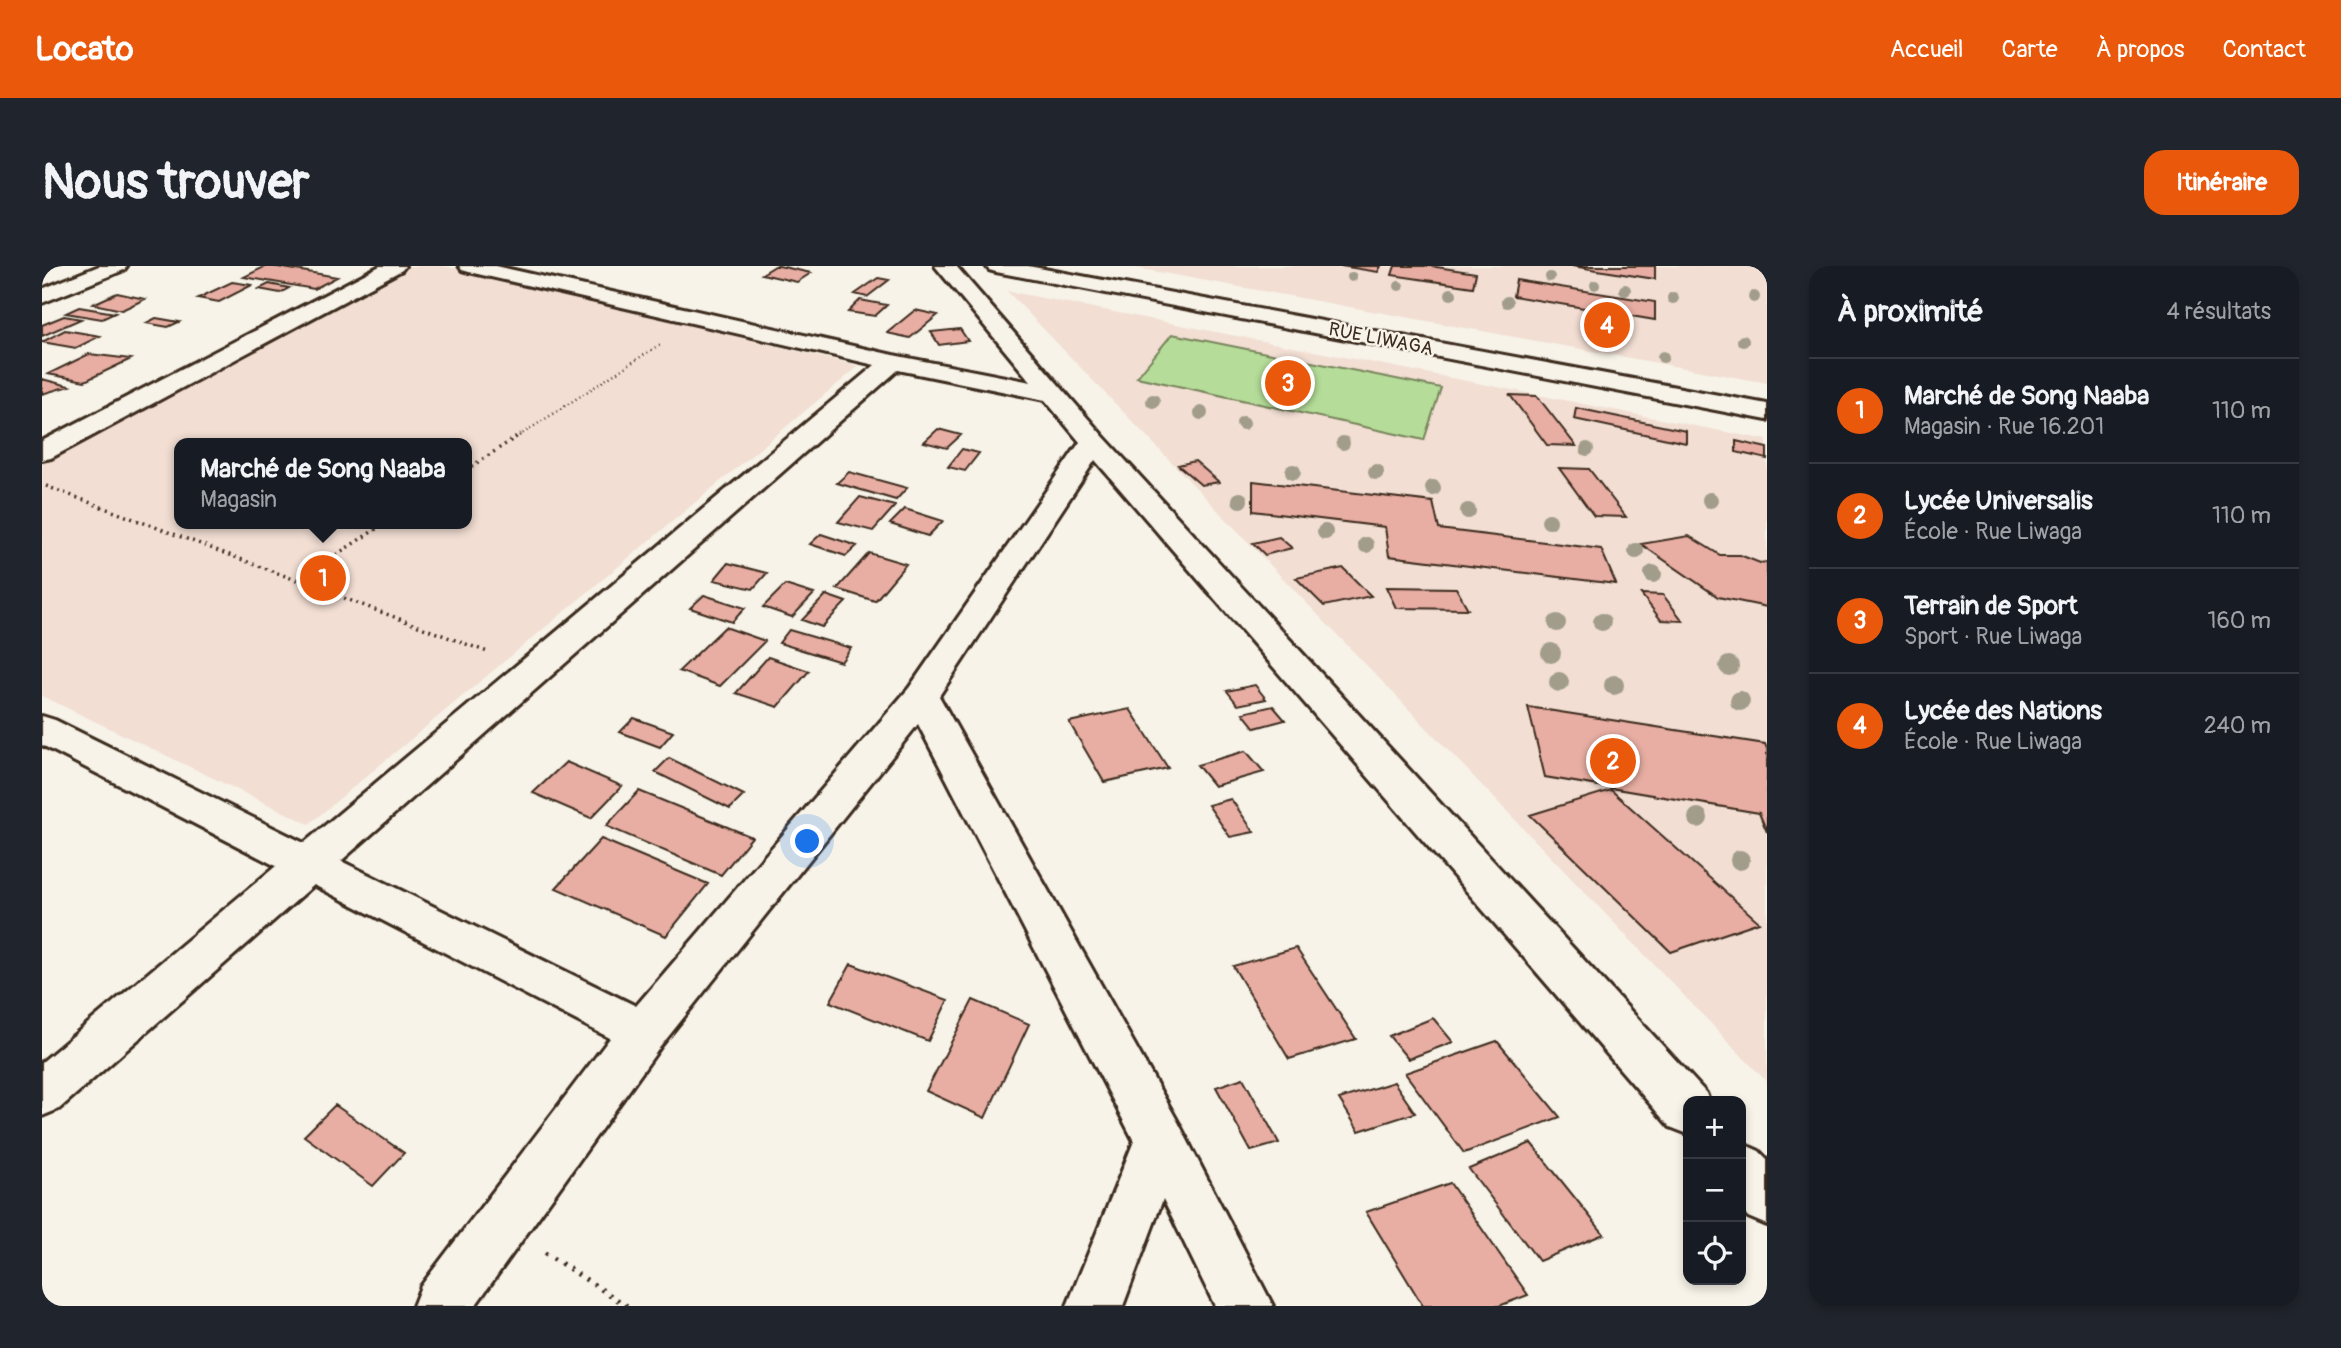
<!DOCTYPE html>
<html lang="fr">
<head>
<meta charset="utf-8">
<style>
	:root { --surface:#171b24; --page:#20242c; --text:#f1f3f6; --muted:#9ea1a6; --line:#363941; --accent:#ea580c }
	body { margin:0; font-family:Pangolin,sans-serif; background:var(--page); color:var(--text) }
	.controls { position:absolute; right:21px; bottom:21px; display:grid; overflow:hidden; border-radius:14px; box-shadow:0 4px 10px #0003 }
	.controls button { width:63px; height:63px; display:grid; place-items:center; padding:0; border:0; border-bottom:2px solid var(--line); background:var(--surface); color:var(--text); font:35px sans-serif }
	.you { position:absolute; left:766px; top:576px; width:24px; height:24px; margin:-18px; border:5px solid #fff; border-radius:50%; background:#1a73e8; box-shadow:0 0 0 10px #1a73e833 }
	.badge { display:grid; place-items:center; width:46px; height:46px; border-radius:50%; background:var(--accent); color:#fff; font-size:23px; font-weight:700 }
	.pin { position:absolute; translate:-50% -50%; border:4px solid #fff; box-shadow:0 2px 7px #0006 }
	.popup { position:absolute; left:132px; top:172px; width:298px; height:91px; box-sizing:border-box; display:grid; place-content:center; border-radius:14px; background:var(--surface); filter:drop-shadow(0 2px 5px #0005); font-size:23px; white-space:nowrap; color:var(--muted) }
	.popup b { font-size:26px; color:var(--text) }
	.popup::after { content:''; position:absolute; left:50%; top:100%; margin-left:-14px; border:14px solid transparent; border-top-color:var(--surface) }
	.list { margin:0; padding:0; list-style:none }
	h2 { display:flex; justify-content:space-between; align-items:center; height:91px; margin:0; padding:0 28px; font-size:30px }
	h2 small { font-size:23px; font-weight:400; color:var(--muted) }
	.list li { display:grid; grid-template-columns:46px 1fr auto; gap:21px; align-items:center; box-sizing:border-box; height:105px; padding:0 28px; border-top:2px solid var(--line) }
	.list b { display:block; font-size:26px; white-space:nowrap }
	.list p { margin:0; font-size:23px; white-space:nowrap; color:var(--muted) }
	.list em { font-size:23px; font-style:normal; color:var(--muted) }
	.icon { flex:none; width:38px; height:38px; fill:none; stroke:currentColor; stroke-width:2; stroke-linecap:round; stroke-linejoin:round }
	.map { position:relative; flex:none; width:1725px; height:1040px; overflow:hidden; border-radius:21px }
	header { display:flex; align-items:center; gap:42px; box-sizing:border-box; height:98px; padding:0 35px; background:var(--accent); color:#fff }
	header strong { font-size:33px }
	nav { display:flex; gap:38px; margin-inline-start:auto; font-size:24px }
	.intro { display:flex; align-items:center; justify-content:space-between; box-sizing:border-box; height:168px; padding:0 42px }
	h1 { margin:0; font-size:49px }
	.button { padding:18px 32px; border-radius:21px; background:var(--accent); color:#fff; font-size:24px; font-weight:700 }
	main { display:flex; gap:42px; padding:0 42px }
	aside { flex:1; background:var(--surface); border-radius:21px; box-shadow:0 4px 10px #0003 }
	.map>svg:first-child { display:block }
</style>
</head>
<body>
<header>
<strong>Locato</strong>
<nav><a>Accueil</a><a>Carte</a><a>À propos</a><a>Contact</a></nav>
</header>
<div class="intro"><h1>Nous trouver</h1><a class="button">Itinéraire</a></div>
<main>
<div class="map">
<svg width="1725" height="1040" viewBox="0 0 1725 1040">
	<rect width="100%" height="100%" fill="#f7f3e8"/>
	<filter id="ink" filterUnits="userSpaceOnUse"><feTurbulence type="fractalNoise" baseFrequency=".0143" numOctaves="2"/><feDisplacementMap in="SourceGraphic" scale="14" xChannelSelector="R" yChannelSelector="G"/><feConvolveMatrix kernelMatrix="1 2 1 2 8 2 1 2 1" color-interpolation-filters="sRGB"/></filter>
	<g filter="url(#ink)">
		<path fill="#f2ded3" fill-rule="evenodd" d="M366,0H403L817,100L267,558L0,430V195ZM138,177H424V258H138Z
			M1083,0H1725V117Z
			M965,25L1725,174V816Z"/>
		<path fill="#b5dd99" stroke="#78845c" stroke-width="2" d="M1130,68L1399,122L1382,174L1095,111Z"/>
		<path fill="#e8aea3" stroke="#3b2a1e" stroke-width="2" d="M224,0H230L295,11L272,23L202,11Z
			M733,0H737L769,7L755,16L720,8Z
			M1299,0H1339L1336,6Z
			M1353,0H1388L1434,7L1431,21L1350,9Z
			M1530,0H1613V13Z
			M836,12L847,14L825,31L813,28Z
			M1474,14L1613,36V54L1471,30Z
			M190,16L210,19L177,36L156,32Z
			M227,18L247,22L238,27L217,23Z
			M75,27L103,33L80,44L51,38Z
			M818,34L845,39L833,50L806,46Z
			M37,41L73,47L60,53L24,47Z
			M873,44L896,49L868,72L845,67Z
			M22,50L39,53L0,70V59Z
			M114,52L137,56L126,61L104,57Z
			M918,63L926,75L897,79L889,66Z
			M23,64L58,70L34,82L0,76Z
			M47,88L89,93L43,115L6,108Z
			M0,113L27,120L0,128Z
			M1468,129L1495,130L1534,180L1505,179Z
			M1534,142L1644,165V177L1532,153Z
			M896,163L919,169L905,182L882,176Z
			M1694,175L1725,182V193L1694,186Z
			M920,183L937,187L923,205L906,201Z
			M1153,195L1177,216L1159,219L1136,199Z
			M1517,202L1547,203L1584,251L1552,250Z
			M807,206L865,222L854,234L795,217Z
			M1211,215L1391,236L1397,263L1559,283L1574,318L1347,290L1343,261L1211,245Z
			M818,231L853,240L831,265L796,256Z
			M863,243L901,255L886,270L848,258Z
			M779,268L815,280L804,290L768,278Z
			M1647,270L1678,289H1698L1718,297L1725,296V341L1676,331L1599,278Z
			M1237,271L1250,282L1223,289L1211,277Z
			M827,287L864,298L833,335L795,323Z
			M686,297L725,307L711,323L672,314Z
			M1301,302L1329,330L1282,340L1254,312Z
			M743,319L772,328L750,351L721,341Z
			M1344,321L1414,322L1426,343L1354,342Z
			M1599,328L1621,329L1641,355L1619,354Z
			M662,329L703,342L690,356L648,342Z
			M784,329L804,336L780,361L760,354Z
			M683,361L723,375L678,420L637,405Z
			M747,364L809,382L799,396L737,377Z
			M726,391L767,405L736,441L694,427Z
			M1213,419L1224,433L1196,439L1185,425Z
			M1231,440L1243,454L1213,462L1201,447Z
			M1486,441L1723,478L1725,483V566L1717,547L1503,511Z
			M1088,443L1126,502L1062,516L1027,456Z
			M592,452L631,466L618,481L578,466Z
			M1204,485L1222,506L1172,520L1155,499Z
			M627,492L702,529L688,543L613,506Z
			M524,496L580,520L549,552L491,527Z
			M1569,524L1717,656L1629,686L1488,549Z
			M597,525L710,571L679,609L564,560Z
			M1189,533L1212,566L1188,571L1166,539Z
			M559,573L666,618L624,670L514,622Z
			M1254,682L1314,773L1247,793L1191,700Z
			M809,698L906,734L886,775L788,736Z
			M931,734L987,758L943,852L884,825Z
			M1391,752L1411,776L1366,793L1347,770Z
			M1455,775L1518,851L1422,887L1363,807Z
			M1201,812L1237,877L1209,885L1174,821Z
			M1352,816L1373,847L1317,865L1297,833Z
			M293,839L362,887L331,920L262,870Z
			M1489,877L1562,968L1497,995L1427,903Z
			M1408,917L1486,1029L1457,1040H1381L1324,946Z"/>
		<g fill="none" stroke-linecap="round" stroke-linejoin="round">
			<defs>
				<path id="minor" d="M57,0H85L82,4L0,37V23Z
					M338,0H363L360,4L9,192L0,194V175Z
					M417,0H454L851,89L989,116L893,0H914L1061,170L1664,827L1667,835H1646V868L1628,861L1053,194L897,430L1136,856L1231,1040H1173L1121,933L1081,1040H1025L1092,875L876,458L618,781L433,1040H371L379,1020L568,772L272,619L17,843L0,850V796L234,600L0,479V450L13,454L262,577L833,99L427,6L420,4ZM856,104L1003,134L1038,176L867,422L594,740L299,595Z
					M1699,877L1717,885L1725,893V959L1706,951L1699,942Z"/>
				<path id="secondary" d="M944,0H986L1725,138V154L954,6L947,4Z"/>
			</defs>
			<use href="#minor" stroke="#3b2a1e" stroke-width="6"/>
			<use href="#secondary" stroke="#3b2a1e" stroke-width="6"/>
			<path stroke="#3b2a1e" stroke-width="2.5" stroke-dasharray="1 3.5" stroke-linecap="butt" d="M477,170L620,77"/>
			<path stroke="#3b2a1e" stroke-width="3.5" stroke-dasharray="2 4.5" stroke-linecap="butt" d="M424,204L479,168
				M4,220L448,387
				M256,313L342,258"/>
			<path stroke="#3b2a1e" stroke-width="5" stroke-dasharray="2.5 7" stroke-linecap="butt" d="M503,987L585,1040"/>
			<use href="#minor" fill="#f7f3e8" fill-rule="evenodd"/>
			<use href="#secondary" fill="#f7f3e8" fill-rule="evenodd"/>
		</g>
		<g fill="#a19d8a">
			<circle cx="1310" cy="11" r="5"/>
			<circle cx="1508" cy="11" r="5"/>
			<circle cx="1553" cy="19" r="5"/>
			<circle cx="1357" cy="20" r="5"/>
			<circle cx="1583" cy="24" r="6"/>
			<circle cx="1409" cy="28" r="6"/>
			<circle cx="1712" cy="31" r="6"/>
			<circle cx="1631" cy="32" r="6"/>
			<circle cx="1465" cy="36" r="6"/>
			<circle cx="1701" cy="75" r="6"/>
			<circle cx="1621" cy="91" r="6"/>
			<circle cx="1111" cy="135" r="7"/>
			<circle cx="1159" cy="147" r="7"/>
			<circle cx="1201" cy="157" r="7"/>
			<circle cx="1301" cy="177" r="7"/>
			<circle cx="1545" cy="183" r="7"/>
			<circle cx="1251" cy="206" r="8"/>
			<circle cx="1334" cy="206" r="8"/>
			<circle cx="1391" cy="222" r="8"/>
			<circle cx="1198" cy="234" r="8"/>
			<circle cx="1668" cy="234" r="8"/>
			<circle cx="1426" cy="245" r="8"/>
			<circle cx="1507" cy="255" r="8"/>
			<circle cx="1283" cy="266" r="8"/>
			<circle cx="1324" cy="279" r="8"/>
			<circle cx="1594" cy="285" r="8"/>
			<circle cx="1611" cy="308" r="9"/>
			<circle cx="1560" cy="356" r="9"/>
			<circle cx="1515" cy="357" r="9"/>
			<circle cx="1509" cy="387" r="10"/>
			<circle cx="1687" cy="400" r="10"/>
			<circle cx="1517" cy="416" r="10"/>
			<circle cx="1572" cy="419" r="10"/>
			<circle cx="1698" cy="435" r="10"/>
			<circle cx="1656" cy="552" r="10"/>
			<circle cx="1698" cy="594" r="10"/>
		</g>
	</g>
	<g text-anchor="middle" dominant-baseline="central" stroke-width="5" stroke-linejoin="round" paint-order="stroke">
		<g font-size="19" fill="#3b2a1e" stroke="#f7f3e8">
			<text transform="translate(1339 73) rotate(11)">RUE LIWAGA</text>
		</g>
	</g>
</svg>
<div class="controls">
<button>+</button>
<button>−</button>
<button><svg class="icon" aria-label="locate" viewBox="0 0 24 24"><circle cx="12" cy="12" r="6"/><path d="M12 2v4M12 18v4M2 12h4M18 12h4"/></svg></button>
</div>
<div class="you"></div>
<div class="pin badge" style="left:281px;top:312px">1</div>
<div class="popup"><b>Marché de Song Naaba</b>Magasin</div>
<div class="pin badge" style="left:1571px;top:495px">2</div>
<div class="pin badge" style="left:1246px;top:117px">3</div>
<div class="pin badge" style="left:1565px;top:59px">4</div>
</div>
<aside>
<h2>À proximité<small>4 résultats</small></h2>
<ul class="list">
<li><span class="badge">1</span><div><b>Marché de Song Naaba</b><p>Magasin · Rue 16.201</p></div><em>110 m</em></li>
<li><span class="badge">2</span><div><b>Lycée Universalis</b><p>École · Rue Liwaga</p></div><em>110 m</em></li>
<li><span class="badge">3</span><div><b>Terrain de Sport</b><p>Sport · Rue Liwaga</p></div><em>160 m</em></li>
<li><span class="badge">4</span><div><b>Lycée des Nations</b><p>École · Rue Liwaga</p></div><em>240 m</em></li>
</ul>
</aside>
</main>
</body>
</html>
